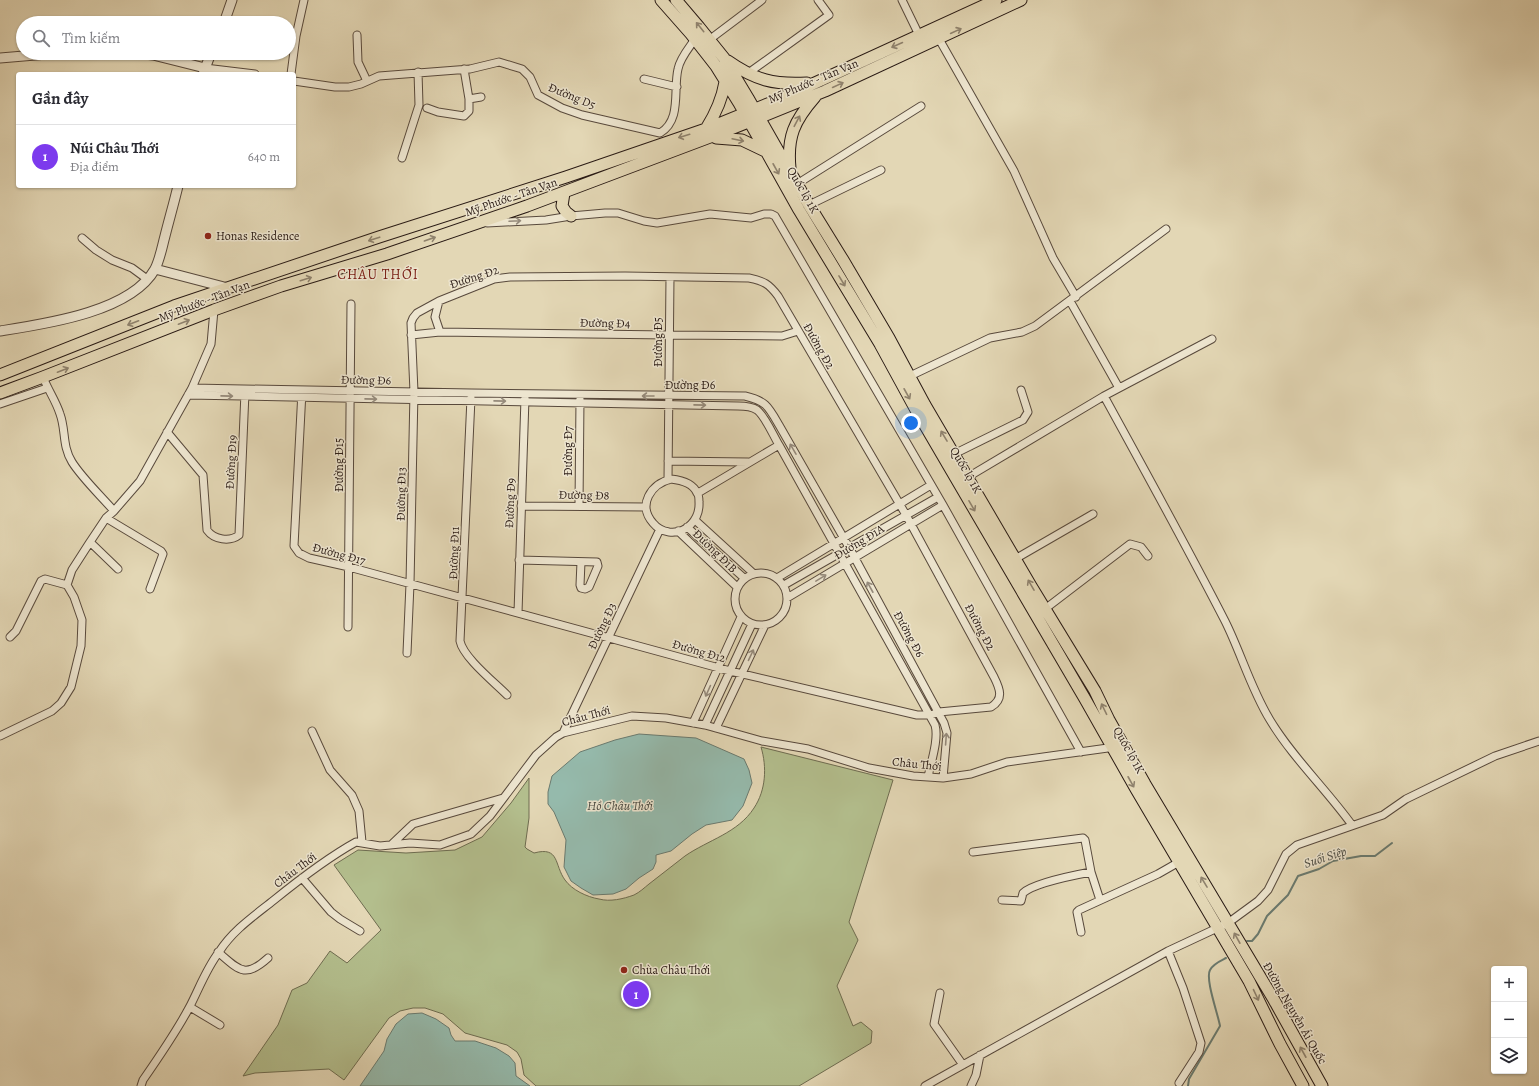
<!DOCTYPE html>
<html lang="vi">
<head>
<meta charset="utf-8">
<style>
	:root { --surface:#fff; --page:#f7f7f7; --text:#2b2b33; --muted:#7c7c81; --line:#e1e1e2; --accent:#7c3aed }
	body { margin:0; font-family:Alegreya,serif; background:var(--page); color:var(--text) }
	.controls { position:absolute; right:12px; bottom:12px; display:grid; overflow:hidden; border-radius:4px; box-shadow:0 1px 3px #0004 }
	.controls button { width:36px; height:36px; display:grid; place-items:center; padding:0; border:0; border-bottom:1px solid var(--line); background:var(--surface); color:var(--text); font:20px sans-serif }
	.you { position:absolute; left:911px; top:423px; width:14px; height:14px; margin:-10px; border:3px solid #fff; border-radius:50%; background:#1a73e8; box-shadow:0 0 0 6px #1a73e833 }
	.badge { display:grid; place-items:center; width:26px; height:26px; border-radius:50%; background:var(--accent); color:#fff; font-size:13px; font-weight:700 }
	.pin { position:absolute; translate:-50% -50%; border:2px solid #fff; box-shadow:0 1px 4px #0006 }
	.list { margin:0; padding:0; list-style:none }
	h2 { display:flex; justify-content:space-between; align-items:center; height:52px; margin:0; padding:0 16px; font-size:17px }
	h2 small { font-size:13px; font-weight:400; color:var(--muted) }
	.list li { display:grid; grid-template-columns:26px 1fr auto; gap:12px; align-items:center; box-sizing:border-box; height:64px; padding:0 16px; border-top:1px solid var(--line) }
	.list b { display:block; font-size:15px; white-space:nowrap }
	.list p { margin:0; font-size:13px; white-space:nowrap; color:var(--muted) }
	.list em { font-size:13px; font-style:normal; color:var(--muted) }
	.icon { flex:none; width:22px; height:22px; fill:none; stroke:currentColor; stroke-width:2; stroke-linecap:round; stroke-linejoin:round }
	.map { position:relative; flex:none; width:1539px; height:1086px; overflow:hidden }
	.search { position:absolute; background:var(--surface); box-shadow:0 1px 3px #0004; left:16px; top:16px; width:280px; height:44px; display:flex; align-items:center; gap:10px; box-sizing:border-box; padding:0 14px; border-radius:22px; color:var(--muted); font-size:15px }
	.panel { position:absolute; background:var(--surface); box-shadow:0 1px 3px #0004; left:16px; top:72px; width:280px; height:116px; border-radius:4px }
	.map>svg:first-child { display:block }
</style>
</head>
<body>
<div class="map">
<svg width="1539" height="1086" viewBox="0 0 1539 1086">
	<rect width="100%" height="100%" fill="#e3d7b5"/>
	<filter id="stains"><feTurbulence type="fractalNoise" baseFrequency=".005" numOctaves="4"/><feColorMatrix values="0 0 0 0 .2 0 0 0 0 .09 0 0 0 0 .02 0 0 0 .5 -.17"/></filter>
	<radialGradient id="worn" r=".72"><stop offset=".6" stop-color="#630" stop-opacity="0"/><stop offset="1" stop-color="#630" stop-opacity=".3"/></radialGradient>
	<path fill="#b3be8d" stroke="#6e6c50" d="M761,747L893,780L849,922L858,940L837,986L853,1026L861,1022L872,1031L871,1043L799,1086H536L524,1075L521,1059L517,1052L507,1045L465,1033L443,1014L425,1008H413L400,1011L389,1018L344,1080L329,1069L255,1073L243,1076L278,1025L292,990L307,983L330,951L347,963L381,930L334,865L358,850L406,853L455,850L482,837L511,803L529,778V818L525,847L527,849L534,853C560,846 554,865 565,880C572,890 587,897 599,899C610,902 623,899 634,895C640,892 644,888 649,884C661,875 673,865 685,856C708,840 738,833 754,808C766,790 767,767 761,747Z"/>
	<path fill="#95baac" stroke="#6a7a6f" d="M639,734L696,738L744,759L749,770L752,783L743,806L732,820L706,825L692,834L671,851L656,855V862L653,869L639,878L626,889L613,894L593,895L581,888L571,881L564,867L566,840L554,812L548,804V792L552,776L580,752L615,740Z
		M422,1013L436,1019L449,1028L451,1035L455,1041H475L496,1048L509,1056L515,1063L516,1076L530,1086H360L384,1051L387,1039L396,1024L408,1014Z"/>
	<g fill="none" stroke-linecap="round" stroke-linejoin="round">
		<path stroke="#6a7a6f" stroke-width="2" d="M1247,941H1252L1258,934L1267,916L1288,895L1298,876L1319,869L1333,861L1361,856H1375L1392,843
			M1188,1086L1189,1079L1220,1026C1218,1014 1205,979 1210,970C1213,964 1220,961 1226,958"/>
		<defs>
			<path id="minor" d="M902,0L919,35
				M357,35L358,62L367,81
				M939,39L1014,171L1053,258L1076,297
				M709,40L762,0
				M205,68L255,74
				M464,69L469,99L481,97
				M291,74L296,36L304,0
				M747,74L829,15L818,0
				M644,79L677,87
				M294,81L335,87H349L361,84L379,76L470,69L499,62L522,69L530,77L538,95L562,108L582,115L660,133C682,120 673,90 678,69C680,58 689,48 695,39
				M427,108L438,112L464,116L469,111V99
				M402,158L419,105L418,72
				M797,184L921,106
				M809,205L881,170
				M487,223L546,220L571,216L605,213H618L644,221L657,223L710,214L751,218L764,214H771L775,216L943,505L1081,752
				M82,238L96,250L112,260L132,268L147,279
				M439,301L435,317L440,332
				M1070,301L1119,388
				M411,335L440,332L669,335L782,336L798,331
				M910,376L990,338L1022,332L1035,326L1166,229
				M43,377C48,390 56,401 60,414C66,430 62,446 72,462C82,478 101,496 114,511
				M192,388L471,393L745,396C766,401 768,406 779,425L850,549L944,723L947,733L943,778
				M302,391L294,546L299,553L309,558L349,567L730,671L917,715H931L939,712L991,707C1004,699 1000,689 994,677L906,515L778,296C769,284 764,281 749,278L625,276L510,277L494,279L439,301L417,313L413,318L411,323L414,392L410,584L407,653
				M188,395L738,406C744,406 751,406 757,410C765,416 773,435 779,445L935,725C939,739 931,762 928,777
				M1104,396C1145,471 1186,545 1225,621C1241,653 1251,689 1270,720C1293,758 1326,789 1352,825
				M471,398L460,641C463,657 494,682 507,695
				M0,404L47,388
				M167,432L203,475L207,530C214,540 230,542 239,535L245,392
				M954,454L1023,420L1028,412L1021,390
				M668,461L748,462
				M968,477L1104,396L1212,339
				M671,479C680,480 693,483 697,493C699,495 699,499 699,502C700,519 687,534 669,532C663,531 657,528 653,523C637,505 651,484 671,479Z
				M668,480L670,277
				M698,493L779,445
				M521,506L646,507
				M579,506L580,399
				M106,518L161,551L163,554L150,589
				M695,520L753,573
				M687,527L744,578
				M678,531L737,587
				M1015,559L1093,514
				M519,560L597,562L598,566L589,587L585,589L581,588L580,585L581,562
				M118,569L90,542L106,518L114,511L140,481L192,388L211,344L214,310
				M735 599a26 26 0 1 1 52 0a26 26 0 1 1-52 0Z
				M777,578L931,485
				M67,585L72,570L90,542
				M784,585L938,497
				M787,598L943,505
				M1045,609L1130,544L1141,547L1148,556
				M518,613L525,398
				M348,627L351,304
				M693,723L741,617
				M705,725L752,624
				M716,728L765,625
				M312,731L330,770L352,795L359,811L362,842
				M563,733L660,529
				M0,736L52,711L61,703L71,687L81,646L82,620L74,597L67,585L45,579L41,581L16,631L10,637
				M392,844L413,824L503,798
				M973,852L1083,838L1085,840L1091,872
				M302,878L331,912L340,919L360,931
				M1002,900L1021,901L1023,893C1034,883 1075,875 1091,872L1100,900
				M1081,932L1077,912L1079,910L1158,874L1179,862
				M1168,951L1183,988L1201,1043L1199,1052L1179,1083
				M218,952C239,970 245,979 268,958
				M940,993L934,1024L963,1065
				M190,1007L220,1025
				M141,1086L143,1080C159,1057 175,1034 189,1008C199,989 206,969 219,952C233,930 254,916 274,900C300,879 327,858 356,842L380,846L410,843L440,845L471,834L490,816L536,755L556,737L563,733L632,716L666,718L705,725L762,741L808,749L869,768L913,776L943,778L971,774L1007,762L1115,747
				M925,1086L1168,951L1228,923L1258,901L1268,890L1286,854L1297,845L1383,815L1406,799L1495,756L1539,741
				M971,1086L976,1075L980,1055"/>
			<path id="tertiary" d="M224,23L232,0
				M136,53L153,55L205,68
				M0,58L59,53
				M203,74L211,53
				M155,269L228,288
				M0,331C45,324 131,312 155,269C160,259 162,247 165,236C169,220 174,203 178,186"/>
			<path id="primary" d="M661,0L691,34L716,66L739,103L799,210L880,344L916,410L1085,699L1136,789L1249,981L1280,1044L1303,1086
				M676,0L699,27L724,58L748,98L809,205L843,260L889,338L925,405L1031,586L1095,691L1109,720L1145,784L1274,1000L1322,1086
				M728,61C755,80 774,85 807,83
				M706,129C716,113 722,100 725,82
				M716,138L742,140L765,151
				M790,168C787,137 794,121 815,97
				M564,193L562,206L566,212L571,216
				M0,375L174,306L379,237L566,177L706,129L780,99L996,0
				M0,393L43,377L214,310L281,286L387,254L527,206L726,131L825,91L1021,0"/>
		</defs>
		<use href="#minor" stroke="#58493c" stroke-width="9"/>
		<use href="#tertiary" stroke="#58493c" stroke-width="11"/>
		<use href="#primary" stroke="#291a14" stroke-width="13"/>
		<use href="#minor" stroke="#ede5cf" stroke-width="7"/>
		<use href="#tertiary" stroke="#ede5cf" stroke-width="9"/>
		<use href="#primary" stroke="#e3d7b5" stroke-width="11"/>
	</g>
	<defs><path id="oneway-shaft" d="M-6 0H5M1.5-3L5.5 0L1.5 3" fill="none" stroke-width="1.6" stroke-linecap="round" stroke-linejoin="round"/></defs>
	<g stroke="#8f826d">
		<use href="#oneway-shaft" transform="translate(700 27) rotate(-129)"/>
		<use href="#oneway-shaft" transform="translate(956 31) rotate(-25)"/>
		<use href="#oneway-shaft" transform="translate(897 45) rotate(156)"/>
		<use href="#oneway-shaft" transform="translate(838 85) rotate(-25)"/>
		<use href="#oneway-shaft" transform="translate(797 121) rotate(-62)"/>
		<use href="#oneway-shaft" transform="translate(684 136) rotate(163)"/>
		<use href="#oneway-shaft" transform="translate(738 140) rotate(12)"/>
		<use href="#oneway-shaft" transform="translate(776 169) rotate(61)"/>
		<use href="#oneway-shaft" transform="translate(374 239) rotate(162)"/>
		<use href="#oneway-shaft" transform="translate(430 239) rotate(-19)"/>
		<use href="#oneway-shaft" transform="translate(306 279) rotate(-17)"/>
		<use href="#oneway-shaft" transform="translate(842 281) rotate(59)"/>
		<use href="#oneway-shaft" transform="translate(184 322) rotate(-21)"/>
		<use href="#oneway-shaft" transform="translate(133 323) rotate(159)"/>
		<use href="#oneway-shaft" transform="translate(63 370) rotate(-21)"/>
		<use href="#oneway-shaft" transform="translate(907 394) rotate(61)"/>
		<use href="#oneway-shaft" transform="translate(944 436) rotate(-121)"/>
		<use href="#oneway-shaft" transform="translate(972 506) rotate(60)"/>
		<use href="#oneway-shaft" transform="translate(1031 585) rotate(-120)"/>
		<use href="#oneway-shaft" transform="translate(1104 709) rotate(-116)"/>
		<use href="#oneway-shaft" transform="translate(1131 782) rotate(61)"/>
		<use href="#oneway-shaft" transform="translate(1204 882) rotate(-121)"/>
		<use href="#oneway-shaft" transform="translate(1237 938) rotate(-119)"/>
		<use href="#oneway-shaft" transform="translate(1256 995) rotate(65)"/>
		<use href="#oneway-shaft" transform="translate(1303 1052) rotate(-119)"/>
	</g>
	<g stroke="#958a7b">
		<use href="#oneway-shaft" transform="translate(515 221) rotate(-3)"/>
		<use href="#oneway-shaft" transform="translate(227 396) rotate(1)"/>
		<use href="#oneway-shaft" transform="translate(648 396) rotate(-180)"/>
		<use href="#oneway-shaft" transform="translate(371 399) rotate(1)"/>
		<use href="#oneway-shaft" transform="translate(500 401) rotate(1)"/>
		<use href="#oneway-shaft" transform="translate(700 405) rotate(1)"/>
		<use href="#oneway-shaft" transform="translate(793 449) rotate(-120)"/>
		<use href="#oneway-shaft" transform="translate(821 578) rotate(-31)"/>
		<use href="#oneway-shaft" transform="translate(870 587) rotate(-119)"/>
		<use href="#oneway-shaft" transform="translate(751 655) rotate(-65)"/>
		<use href="#oneway-shaft" transform="translate(708 691) rotate(114)"/>
		<use href="#oneway-shaft" transform="translate(946 739) rotate(-86)"/>
	</g>
	<g fill="#8f2418" stroke="#ede5cf" stroke-width="1.5">
		<circle cx="208" cy="236" r="4"/>
		<circle cx="624" cy="970" r="4"/>
	</g>
	<g text-anchor="middle" dominant-baseline="central" stroke-width="3" stroke-linejoin="round" paint-order="stroke">
		<g font-size="12" fill="#291a14" stroke="#ede5cf">
			<text transform="translate(813 81) rotate(-23)">Mỹ Phước - Tân Vạn</text>
			<text transform="translate(572 96) rotate(22)">Đường D5</text>
			<text transform="translate(803 190) rotate(60)">Quốc lộ 1K</text>
			<text transform="translate(511 197) rotate(-19)">Mỹ Phước - Tân Vạn</text>
			<text transform="translate(474 277) rotate(-18)">Đường Đ2</text>
			<text transform="translate(204 301) rotate(-21)">Mỹ Phước - Tân Vạn</text>
			<text transform="translate(605 323) rotate(1)">Đường Đ4</text>
			<text transform="translate(658 342) rotate(-90)">Đường Đ5</text>
			<text transform="translate(819 346) rotate(60)">Đường Đ2</text>
			<text transform="translate(366 380) rotate(1)">Đường Đ6</text>
			<text x="690" y="385">Đường Đ6</text>
			<text transform="translate(568 451) rotate(-90)">Đường Đ7</text>
			<text transform="translate(231 462) rotate(-87)">Đường Đ19</text>
			<text transform="translate(339 465) rotate(-90)">Đường Đ15</text>
			<text transform="translate(966 470) rotate(60)">Quốc lộ 1K</text>
			<text transform="translate(401 494) rotate(-89)">Đường Đ13</text>
			<text transform="translate(584 495) rotate(1)">Đường Đ8</text>
			<text transform="translate(510 503) rotate(-88)">Đường Đ9</text>
			<text transform="translate(859 542) rotate(-31)">Đường Đ1A</text>
			<text transform="translate(715 551) rotate(44)">Đường Đ1B</text>
			<text transform="translate(454 553) rotate(-88)">Đường Đ11</text>
			<text transform="translate(339 554) rotate(15)">Đường Đ17</text>
			<text transform="translate(602 626) rotate(-64)">Đường Đ3</text>
			<text transform="translate(980 627) rotate(62)">Đường Đ2</text>
			<text transform="translate(909 634) rotate(61)">Đường Đ6</text>
			<text transform="translate(699 651) rotate(16)">Đường Đ12</text>
			<text transform="translate(586 716) rotate(-15)">Châu Thới</text>
			<text transform="translate(1129 750) rotate(61)">Quốc lộ 1K</text>
			<text transform="translate(917 764) rotate(6)">Châu Thới</text>
			<text transform="translate(295 870) rotate(-37)">Châu Thới</text>
			<text transform="translate(1295 1013) rotate(60)">Đường Nguyễn Ái Quốc</text>
		</g>
		<g font-size="12" fill="#291a14" stroke="#ede5cf" text-anchor="start">
			<text x="216" y="236">Honas Residence</text>
			<text x="632" y="970">Chùa Châu Thới</text>
		</g>
		<g font-size="13" font-style="italic" fill="#494a42" stroke="#ede5cf">
			<text x="620" y="805">Hồ Châu Thới</text>
			<text transform="translate(1325 857) rotate(-18)">Suối Siệp</text>
		</g>
		<g font-size="14" letter-spacing="1" fill="#7a1f14" stroke="#ede5cf">
			<text x="378" y="274">CHÂU THỚI</text>
		</g>
	</g>
	<rect width="100%" height="100%" filter="url(#stains)"/>
	<rect width="100%" height="100%" fill="url(#worn)"/>
</svg>
<div class="controls">
<button>+</button>
<button>−</button>
<button><svg class="icon" aria-label="layers" viewBox="0 0 24 24"><path d="M12 4l9 5-9 5-9-5zM3 14l9 5 9-5"/></svg></button>
</div>
<div class="you"></div>
<div class="pin badge" style="left:636px;top:994px">1</div>
<div class="search"><svg class="icon" aria-label="search" viewBox="0 0 24 24"><circle cx="10" cy="10" r="6"/><path d="M15 15l6 6"/></svg>Tìm kiếm</div>
<section class="panel">
<h2>Gần đây<small></small></h2>
<ul class="list">
<li><span class="badge">1</span><div><b>Núi Châu Thới</b><p>Địa điểm</p></div><em>640 m</em></li>
</ul>
</section>
</div>
</body>
</html>
